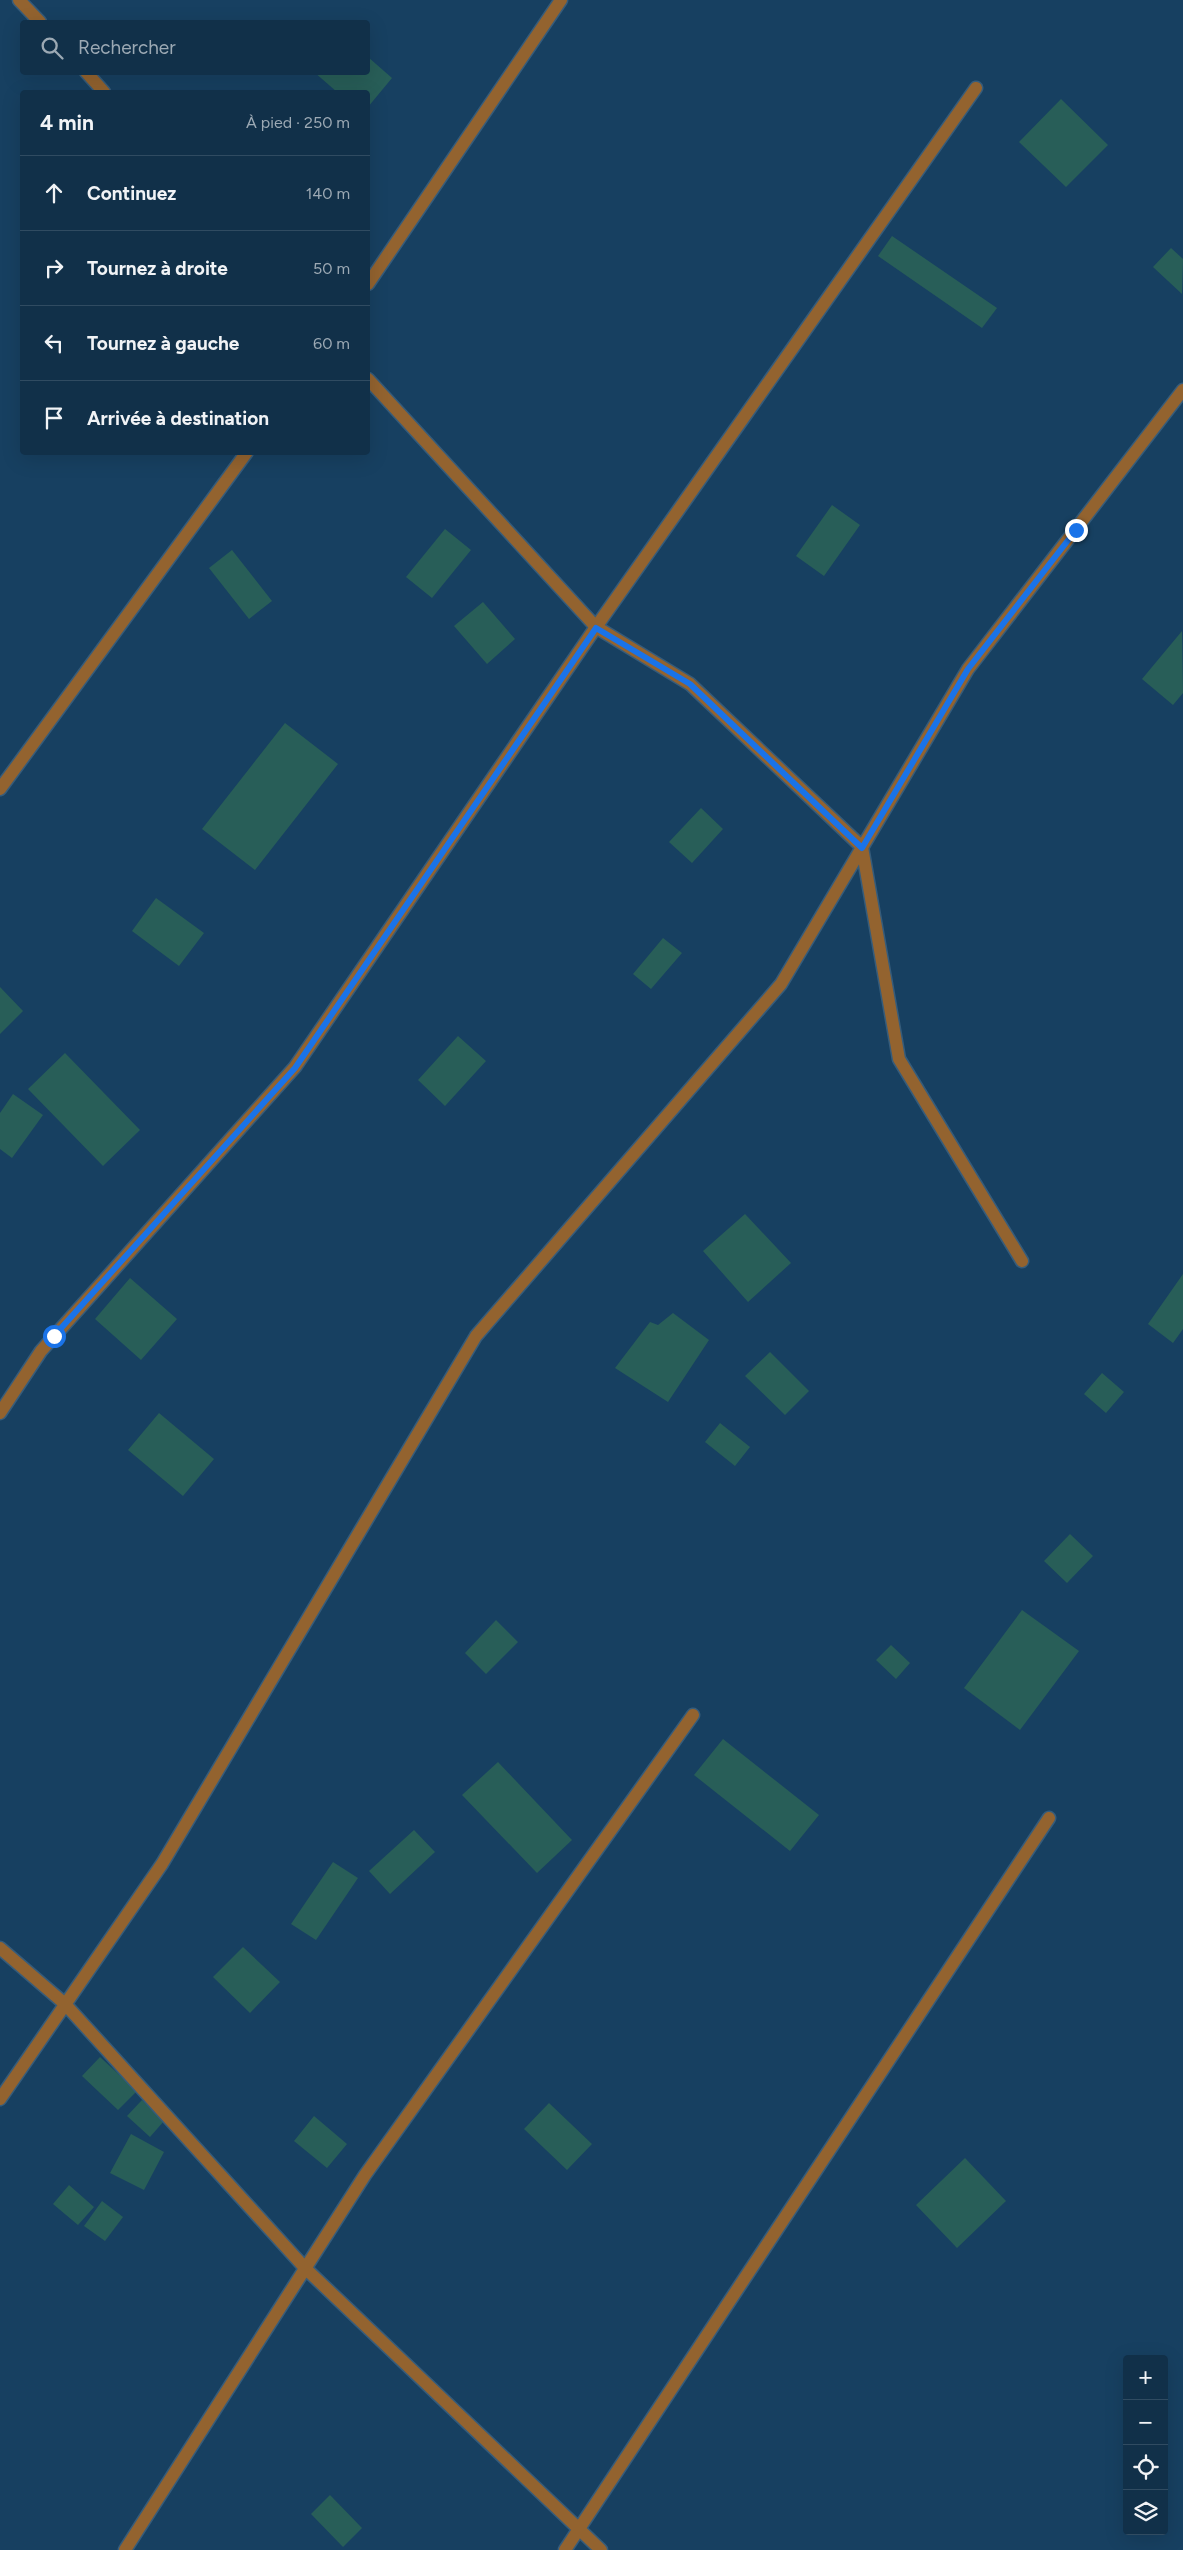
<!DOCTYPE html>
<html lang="fr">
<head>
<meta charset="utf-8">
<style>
	:root { --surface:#113049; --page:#1a3850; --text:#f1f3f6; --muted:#9ca9b4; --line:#304b61 }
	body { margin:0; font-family:Figtree,sans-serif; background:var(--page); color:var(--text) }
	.controls { position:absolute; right:15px; bottom:15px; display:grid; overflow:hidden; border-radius:5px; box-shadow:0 5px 20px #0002 }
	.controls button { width:45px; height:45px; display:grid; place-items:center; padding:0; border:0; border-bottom:1px solid var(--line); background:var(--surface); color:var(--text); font:25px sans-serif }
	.stop { position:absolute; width:15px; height:15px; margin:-11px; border:4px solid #1a73e8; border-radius:50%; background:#fff }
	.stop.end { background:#1a73e8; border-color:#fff; box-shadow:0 1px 5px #0008 }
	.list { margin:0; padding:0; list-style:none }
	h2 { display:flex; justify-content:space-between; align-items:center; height:65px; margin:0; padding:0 20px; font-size:21px }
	h2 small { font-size:16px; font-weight:400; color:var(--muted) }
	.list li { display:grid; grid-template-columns:32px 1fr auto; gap:15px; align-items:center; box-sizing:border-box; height:75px; padding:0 20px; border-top:1px solid var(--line) }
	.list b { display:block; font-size:19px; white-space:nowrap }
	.list em { font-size:16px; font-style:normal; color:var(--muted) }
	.icon { flex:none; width:28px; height:28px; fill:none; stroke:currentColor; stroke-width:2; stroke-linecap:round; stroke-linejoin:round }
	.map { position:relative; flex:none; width:1183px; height:2550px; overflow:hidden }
	.search { position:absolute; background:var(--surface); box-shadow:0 5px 20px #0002; left:20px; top:20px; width:350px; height:55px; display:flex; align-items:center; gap:12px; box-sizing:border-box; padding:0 18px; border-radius:5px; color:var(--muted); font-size:19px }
	.panel { position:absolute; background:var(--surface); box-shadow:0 5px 20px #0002; left:20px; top:90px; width:350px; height:365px; border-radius:5px }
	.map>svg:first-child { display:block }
</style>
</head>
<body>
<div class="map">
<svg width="1183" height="2550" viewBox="0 0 1183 2550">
	<rect width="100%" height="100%" fill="#174061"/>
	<path fill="#285e58" d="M368,57L392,78L368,107V92H337L314,72H368Z
		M1061,99L1108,145L1066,187L1019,142Z
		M892,236L997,308L982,328L878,256Z
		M1171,248L1183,259L1182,294L1153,267Z
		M832,505L860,525L824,576L796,556Z
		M445,529L471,550L432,598L406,577Z
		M232,550L272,601L249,619L209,568Z
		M483,602L515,639L487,664L454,626Z
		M1182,631L1183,693L1173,705L1142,679Z
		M285,723L338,764L255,870L202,829Z
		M701,808L723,829L692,863L669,842Z
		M156,898L204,933L179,966L132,931Z
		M663,938L682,953L651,989L633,974Z
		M0,987L23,1011L0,1034Z
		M458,1036L486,1061L445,1106L418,1080Z
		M65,1053L140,1130L103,1166L28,1089Z
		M13,1094L43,1115L12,1158L0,1149V1113Z
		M745,1214L791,1263L748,1302L703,1251Z
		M1183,1274V1329L1173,1343L1148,1324Z
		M130,1278L177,1319L141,1360L95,1319Z
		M673,1313L709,1340L668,1402L615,1368L650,1322L658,1325Z
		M770,1352L809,1391L785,1415L745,1376Z
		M1102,1373L1124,1392L1106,1413L1084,1394Z
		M159,1413L214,1459L183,1496L128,1450Z
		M720,1423L750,1447L735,1466L705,1442Z
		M1070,1534L1093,1556L1067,1583L1044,1561Z
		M1022,1610L1079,1651L1020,1730L964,1688Z
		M496,1620L518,1642L486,1674L465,1653Z
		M891,1645L910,1663L896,1679L876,1660Z
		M723,1739L819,1815L790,1851L694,1775Z
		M498,1762L572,1840L537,1873L462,1795Z
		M414,1830L435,1852L390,1894L369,1871Z
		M333,1862L358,1878L316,1940L291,1924Z
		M243,1947L280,1982L250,2013L213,1977Z
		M100,2057L137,2091L118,2110L82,2076Z
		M142,2100L164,2121L150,2137L127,2116Z
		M549,2103L592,2144L567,2170L524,2129Z
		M314,2116L347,2144L327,2168L294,2141Z
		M131,2134L164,2152L144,2190L110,2173Z
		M965,2158L1006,2201L957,2248L916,2205Z
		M69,2185L94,2207L78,2225L53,2204Z
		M102,2201L123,2217L105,2241L84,2226Z
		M330,2495L362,2528L343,2547L311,2514Z"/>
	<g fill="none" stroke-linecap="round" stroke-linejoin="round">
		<defs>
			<path id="street" d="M19,0L40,22
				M86,72L104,92
				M976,88L596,627L690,684L862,847L899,1059L1022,1261
				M368,284L561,0
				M0,789L247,452
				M0,1413L41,1351L295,1067L596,627L368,379
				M0,1948L65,2004L305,2268L601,2550
				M0,2099L162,1864L476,1336L781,984L968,669L1183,390
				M125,2550L365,2175L693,1715
				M565,2550L1049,1818"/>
		</defs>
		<use href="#street" stroke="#365c7b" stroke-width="15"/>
		<use href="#street" stroke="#93632f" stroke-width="12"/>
	</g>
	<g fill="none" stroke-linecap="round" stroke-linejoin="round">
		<path stroke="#1a73e8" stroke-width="6" d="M54,1336L295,1068L596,628L690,684L862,848L968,669L1076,530"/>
	</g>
</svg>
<div class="controls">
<button>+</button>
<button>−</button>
<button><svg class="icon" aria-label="locate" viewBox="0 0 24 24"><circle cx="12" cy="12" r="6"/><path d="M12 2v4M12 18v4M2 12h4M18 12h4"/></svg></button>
<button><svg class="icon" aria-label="layers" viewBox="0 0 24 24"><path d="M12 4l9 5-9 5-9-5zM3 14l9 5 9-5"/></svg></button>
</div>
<div class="stop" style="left:54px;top:1336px"></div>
<div class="stop end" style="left:1076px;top:530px"></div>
<div class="search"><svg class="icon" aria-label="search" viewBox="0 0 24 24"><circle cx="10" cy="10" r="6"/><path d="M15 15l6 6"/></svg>Rechercher</div>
<section class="panel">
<h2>4 min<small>À pied · 250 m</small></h2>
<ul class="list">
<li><svg class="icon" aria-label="ahead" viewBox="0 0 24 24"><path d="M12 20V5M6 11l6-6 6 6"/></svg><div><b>Continuez</b></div><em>140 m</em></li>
<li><svg class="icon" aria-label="right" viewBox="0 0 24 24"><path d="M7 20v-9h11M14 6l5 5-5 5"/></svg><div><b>Tournez à droite</b></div><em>50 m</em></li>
<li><svg class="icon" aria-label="left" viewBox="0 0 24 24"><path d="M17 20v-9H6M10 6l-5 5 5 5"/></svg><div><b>Tournez à gauche</b></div><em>60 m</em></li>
<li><svg class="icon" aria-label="arrive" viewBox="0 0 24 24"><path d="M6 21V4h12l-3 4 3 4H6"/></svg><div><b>Arrivée à destination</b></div></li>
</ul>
</section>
</div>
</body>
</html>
